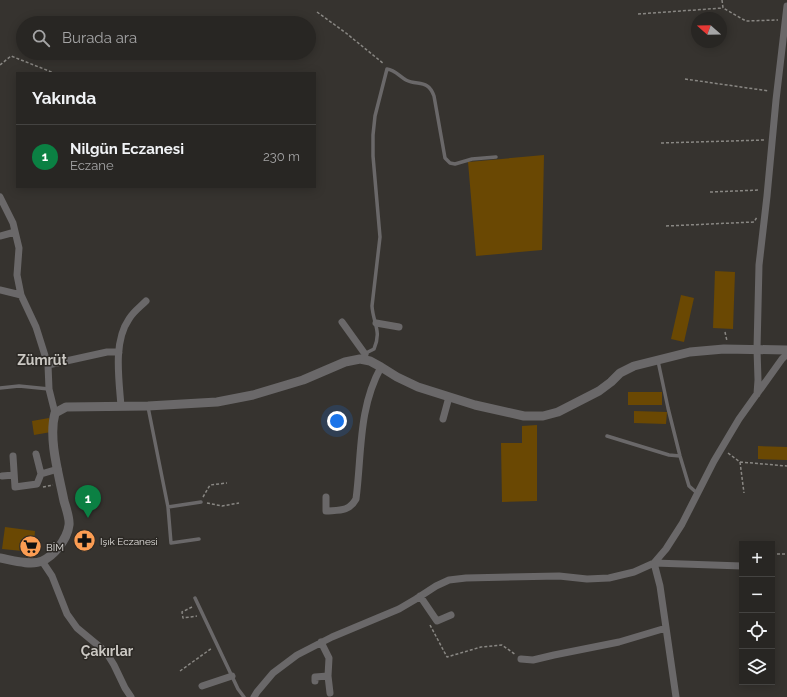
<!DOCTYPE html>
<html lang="tr">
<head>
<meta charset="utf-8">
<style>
	:root { --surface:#282623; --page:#302e2b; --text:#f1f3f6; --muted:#a5a5a6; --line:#444341; --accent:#0b8043 }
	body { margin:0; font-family:Raleway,sans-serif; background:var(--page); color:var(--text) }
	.controls { position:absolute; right:12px; bottom:12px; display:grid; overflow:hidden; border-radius:0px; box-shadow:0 2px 10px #0003 }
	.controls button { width:36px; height:36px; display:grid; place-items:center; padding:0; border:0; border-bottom:1px solid var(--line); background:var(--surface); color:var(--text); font:20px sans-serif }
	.compass { position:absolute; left:691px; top:12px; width:36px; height:36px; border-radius:50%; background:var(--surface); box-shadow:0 2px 10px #0003; rotate:290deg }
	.you { position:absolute; left:337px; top:421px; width:14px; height:14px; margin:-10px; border:3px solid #fff; border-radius:50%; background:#1a73e8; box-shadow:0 0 0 6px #1a73e833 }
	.badge { display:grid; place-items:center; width:26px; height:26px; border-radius:50%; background:var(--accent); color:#fff; font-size:13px; font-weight:700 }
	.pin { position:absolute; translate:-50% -33px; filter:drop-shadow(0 1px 2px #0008) }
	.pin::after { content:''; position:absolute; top:21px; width:14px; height:12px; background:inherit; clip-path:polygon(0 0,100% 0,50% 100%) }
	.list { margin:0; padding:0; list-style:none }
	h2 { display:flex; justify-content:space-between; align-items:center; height:52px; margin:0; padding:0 16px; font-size:17px }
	h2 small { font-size:13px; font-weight:400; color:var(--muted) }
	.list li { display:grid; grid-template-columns:26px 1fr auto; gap:12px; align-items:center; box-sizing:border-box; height:64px; padding:0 16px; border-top:1px solid var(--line) }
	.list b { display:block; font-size:15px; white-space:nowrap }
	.list p { margin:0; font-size:13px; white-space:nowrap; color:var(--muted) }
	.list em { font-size:13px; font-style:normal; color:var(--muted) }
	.icon { flex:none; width:22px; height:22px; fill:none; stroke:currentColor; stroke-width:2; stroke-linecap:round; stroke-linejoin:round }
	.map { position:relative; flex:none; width:787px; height:697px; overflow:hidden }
	.search { position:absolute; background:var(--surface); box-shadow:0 2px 10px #0003; left:16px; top:16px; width:300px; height:44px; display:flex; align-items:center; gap:10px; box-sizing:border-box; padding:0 14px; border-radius:22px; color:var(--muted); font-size:15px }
	.panel { position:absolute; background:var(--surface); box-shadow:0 2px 10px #0003; left:16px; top:72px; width:300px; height:116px; border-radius:0px }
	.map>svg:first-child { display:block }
</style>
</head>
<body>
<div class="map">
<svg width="787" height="697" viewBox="0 0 787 697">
	<rect width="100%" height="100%" fill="#36332f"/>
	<path fill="#6a4803" d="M544,155L542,250L476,256L468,162Z
		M715,271L735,272L733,329L713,328Z
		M681,295L694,298L684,342L671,339Z
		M628,392H662V405H628Z
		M634,411L667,412L666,424L634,423Z
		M49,418L51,432L34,435L32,421Z
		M537,425V501L502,502L501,443H522V426Z
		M758,446L787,447V460L758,459Z
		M5,527L35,531L33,552L2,549Z"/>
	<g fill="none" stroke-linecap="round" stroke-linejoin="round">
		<path stroke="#898783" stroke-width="1.5" stroke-dasharray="3 2" stroke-linecap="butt" d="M722,0L723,8L746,21L778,20
			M317,12L346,33L384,64
			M638,14L723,8
			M0,65L11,56L54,73
			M685,79L769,91
			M661,143L765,140
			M710,192L760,190
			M666,226L754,222L757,217
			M725,332L727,341
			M728,453L740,462L787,466
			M740,462L744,493
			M43,487L53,485
			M203,497L210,485L227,483
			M207,503L222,506L239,503
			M772,554H787
			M192,607L182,612L183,618L197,616
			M430,625L447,657L481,647L502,645L516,655
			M180,671L212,648"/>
		<path stroke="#6a6869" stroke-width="3.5" d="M364,354L374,349C382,331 373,323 372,306L380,237L373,156V135L375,116L387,69C395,70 399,76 406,80C418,86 428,79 434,96L445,158L450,163L455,164L472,159L496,157
			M658,361L668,408L680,456L689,486L697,493
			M0,388L19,386L49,389
			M148,407L168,507L171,543L199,539
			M607,436L669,455L680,456
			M168,507L201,502
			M195,598L238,689L244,697"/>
		<path stroke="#6a6869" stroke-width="7" d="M0,197L13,223L19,248L17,275L21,295L36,327L48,365L49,389L55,413
			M0,236L15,232
			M0,290L21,295
			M342,322L365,354
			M376,323L399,327
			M48,365L107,352H119
			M757,394L758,380L757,349L759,265L767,196L776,100L787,6
			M121,406C119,379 113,342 129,319C133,312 140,307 146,301
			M443,419L449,397
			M36,454L41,474L58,469
			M13,456L15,487L37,484L41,474
			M2,476L14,475
			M326,497V511C339,510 349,512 356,499C362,453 358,409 381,367
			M42,561L52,576L67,614L77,628L106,652L114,665L125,688L131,697
			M420,596L437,621L451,615
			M521,659L533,660L554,655L619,642L666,628
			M328,676L330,693
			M315,681V677L328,676L329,658L321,642
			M202,686L232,676
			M254,697L257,692L273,673L297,655L332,637L399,609L416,599L436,586L449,580L466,578L559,576L587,579L609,578L634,572L654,563L666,549L682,524L714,461L739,419L782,359L787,354
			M676,697L660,586L654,563L742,566"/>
		<path stroke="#6a6869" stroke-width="9" d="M0,558C11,560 31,566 42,561C49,558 55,552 59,547C64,540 68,534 69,525C70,519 66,508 64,501C59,475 48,439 55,413L66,407L148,406L217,402L253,395L303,380L345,362L360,359L370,361L381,367L397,377L418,387L475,405L524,416H543L558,412L599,391L611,382L620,373L634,366L690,352L724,349L787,350"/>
	</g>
	<defs>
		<symbol id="pharmacy-disc" viewBox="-11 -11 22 22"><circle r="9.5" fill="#fc9d53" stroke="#2c2925"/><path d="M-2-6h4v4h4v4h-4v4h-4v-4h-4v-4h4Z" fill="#111"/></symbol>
		<symbol id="supermarket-disc" viewBox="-11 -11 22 22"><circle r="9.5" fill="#fc9d53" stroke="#2c2925"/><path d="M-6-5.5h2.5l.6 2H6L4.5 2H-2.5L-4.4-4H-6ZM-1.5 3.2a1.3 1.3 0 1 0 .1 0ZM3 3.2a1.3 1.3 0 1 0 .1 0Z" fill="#111"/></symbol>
	</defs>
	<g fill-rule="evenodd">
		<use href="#pharmacy-disc" x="72" y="528" width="25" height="25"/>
		<use href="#supermarket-disc" x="18" y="534" width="25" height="25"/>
	</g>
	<g text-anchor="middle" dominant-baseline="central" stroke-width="3" stroke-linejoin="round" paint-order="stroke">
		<g font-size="10" fill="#e0dedb" stroke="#2c2925" text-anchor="start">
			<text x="100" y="541">Işık Eczanesi</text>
			<text x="46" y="547">BİM</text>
		</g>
		<g font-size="14" font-weight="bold" fill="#cbc8c3" stroke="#2c2925">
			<text x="42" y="360">Zümrüt</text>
			<text x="107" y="651">Çakırlar</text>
		</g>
	</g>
</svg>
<div class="controls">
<button>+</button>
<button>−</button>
<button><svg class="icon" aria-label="locate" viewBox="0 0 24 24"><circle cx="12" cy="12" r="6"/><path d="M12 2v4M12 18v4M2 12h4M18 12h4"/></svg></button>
<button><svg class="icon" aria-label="layers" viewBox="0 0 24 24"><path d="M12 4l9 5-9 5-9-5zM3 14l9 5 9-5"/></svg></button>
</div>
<svg class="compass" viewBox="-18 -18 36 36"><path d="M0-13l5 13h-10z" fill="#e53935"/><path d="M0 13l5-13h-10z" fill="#a5a5a6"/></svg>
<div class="you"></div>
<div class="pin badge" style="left:88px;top:518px">1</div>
<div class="search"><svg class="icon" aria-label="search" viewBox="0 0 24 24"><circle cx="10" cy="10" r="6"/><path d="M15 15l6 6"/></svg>Burada ara</div>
<section class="panel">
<h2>Yakında<small></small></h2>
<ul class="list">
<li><span class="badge">1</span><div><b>Nilgün Eczanesi</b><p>Eczane</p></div><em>230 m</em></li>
</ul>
</section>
</div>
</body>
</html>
